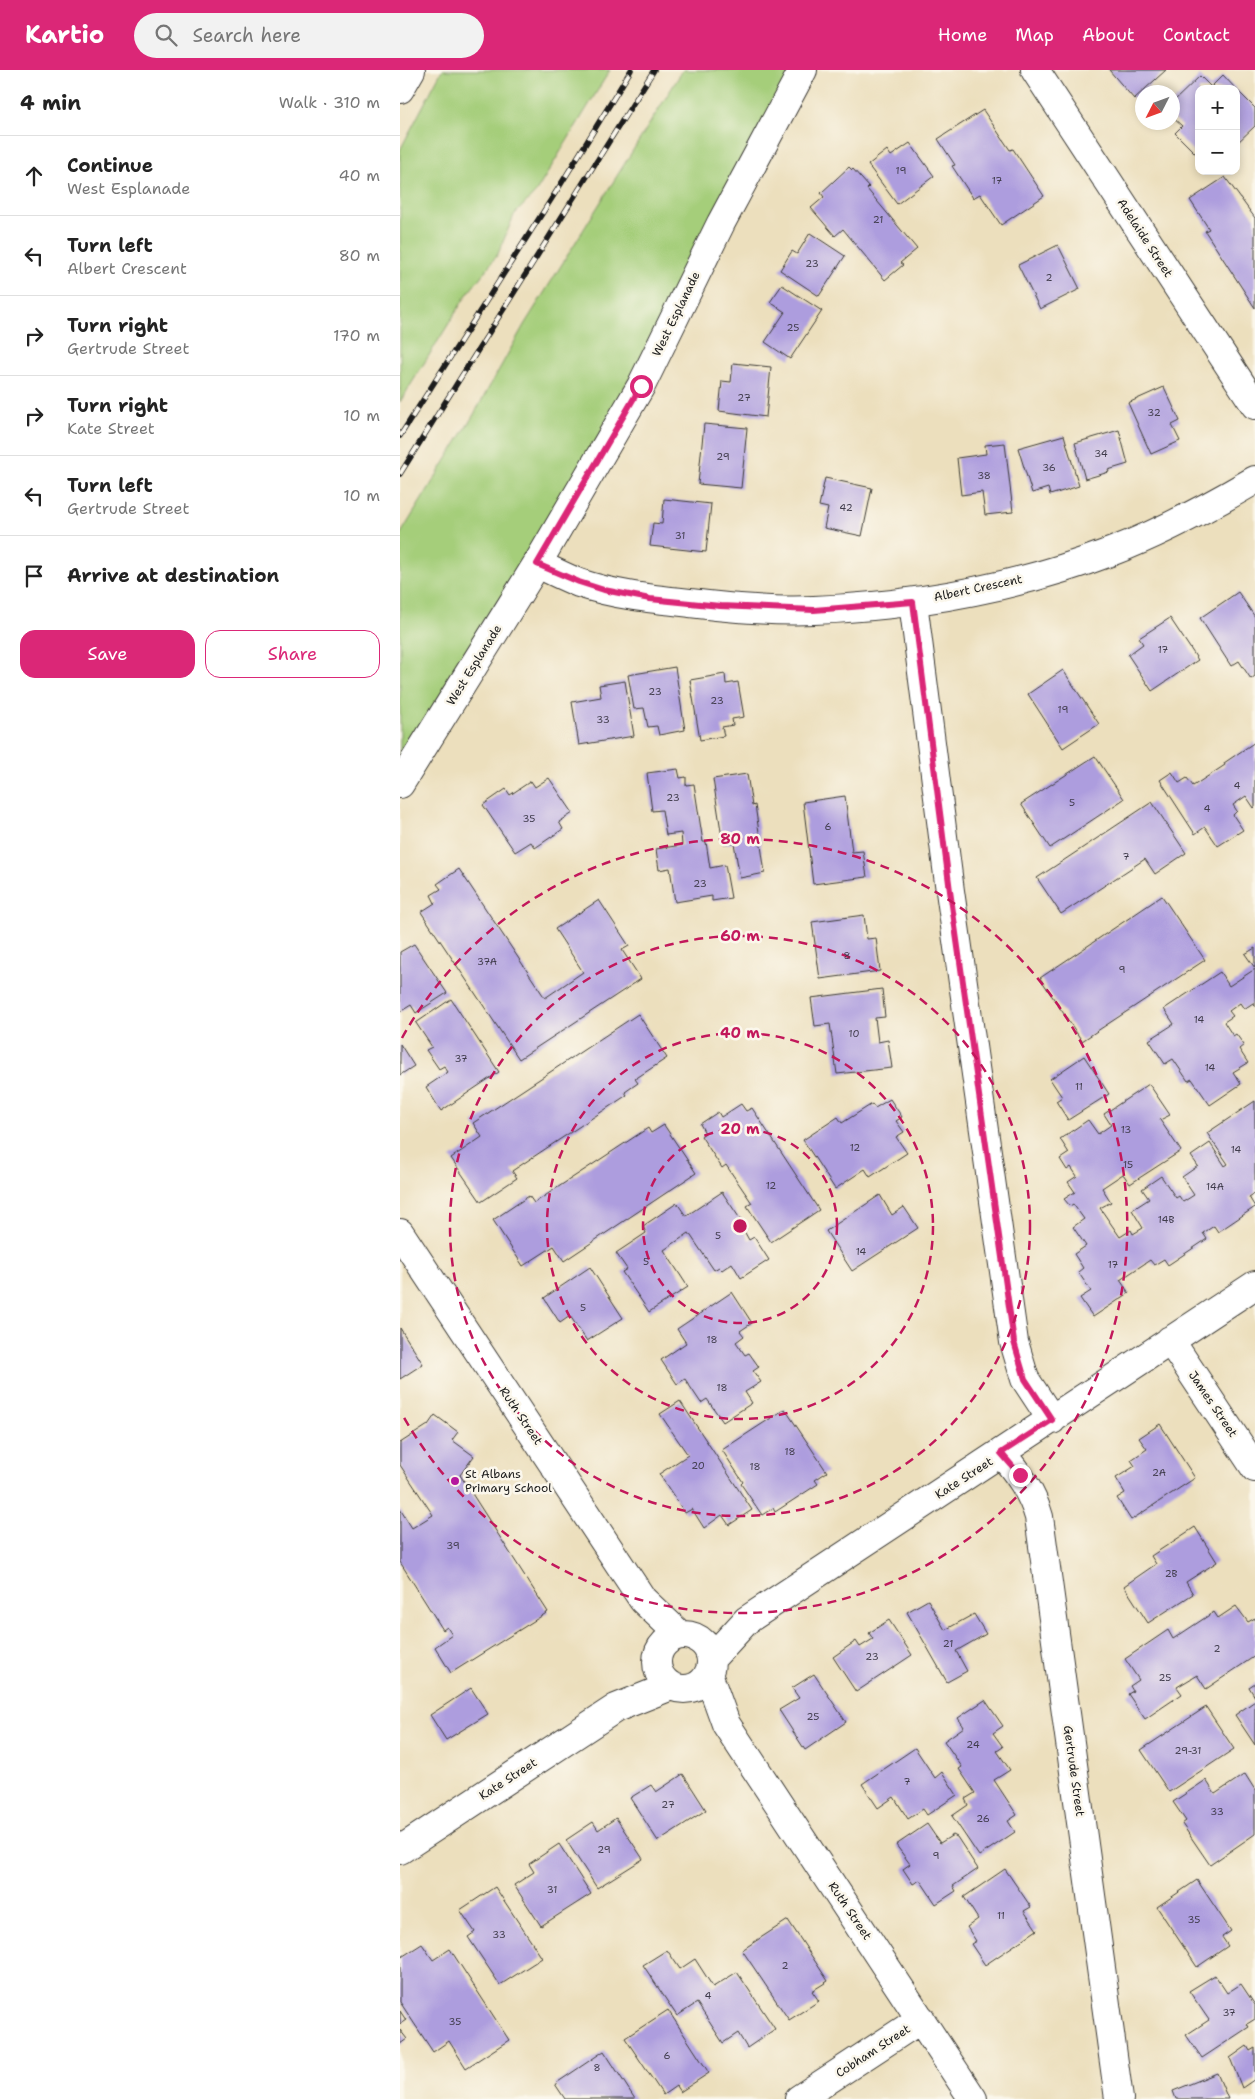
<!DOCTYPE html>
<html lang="en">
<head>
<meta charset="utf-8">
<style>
	:root { --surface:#fff; --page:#f2f2f2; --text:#222; --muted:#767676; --line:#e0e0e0; --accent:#db2777 }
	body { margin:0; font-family:"Shantell Sans",sans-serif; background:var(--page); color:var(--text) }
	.controls { position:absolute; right:15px; top:15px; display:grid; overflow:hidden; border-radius:10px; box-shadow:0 2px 8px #0003 }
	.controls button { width:45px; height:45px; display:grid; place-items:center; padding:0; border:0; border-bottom:1px solid var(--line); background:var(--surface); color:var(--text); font:25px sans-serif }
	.compass { position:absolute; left:735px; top:15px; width:45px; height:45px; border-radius:50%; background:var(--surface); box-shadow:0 2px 8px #0003; rotate:228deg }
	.stop { position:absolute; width:15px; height:15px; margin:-11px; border:4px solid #db2777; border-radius:50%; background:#fff }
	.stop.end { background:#db2777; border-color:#fff; box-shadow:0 1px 5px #0008 }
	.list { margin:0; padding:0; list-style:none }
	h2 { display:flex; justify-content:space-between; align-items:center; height:65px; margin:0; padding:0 20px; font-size:21px }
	h2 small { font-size:16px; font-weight:400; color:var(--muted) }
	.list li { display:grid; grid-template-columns:32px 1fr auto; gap:15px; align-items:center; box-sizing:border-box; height:80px; padding:0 20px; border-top:1px solid var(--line) }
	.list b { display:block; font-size:19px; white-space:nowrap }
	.list p { margin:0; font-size:16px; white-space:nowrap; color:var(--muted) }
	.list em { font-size:16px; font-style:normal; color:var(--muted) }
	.actions { display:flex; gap:10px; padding:15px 20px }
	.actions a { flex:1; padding:11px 0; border:1px solid var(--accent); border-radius:15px; text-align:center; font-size:18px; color:var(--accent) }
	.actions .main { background:var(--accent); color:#fff }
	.icon { flex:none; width:28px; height:28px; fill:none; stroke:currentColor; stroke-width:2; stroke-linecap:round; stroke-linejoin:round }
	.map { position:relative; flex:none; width:855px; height:2029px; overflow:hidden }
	header { display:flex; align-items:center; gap:30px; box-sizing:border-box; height:70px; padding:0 25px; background:var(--accent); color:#fff }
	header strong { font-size:24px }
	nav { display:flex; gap:28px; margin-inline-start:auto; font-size:18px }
	.search { width:350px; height:45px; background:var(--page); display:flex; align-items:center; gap:12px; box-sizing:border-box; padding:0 18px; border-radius:28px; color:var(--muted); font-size:19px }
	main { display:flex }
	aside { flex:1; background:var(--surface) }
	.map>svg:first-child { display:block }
</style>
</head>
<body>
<header>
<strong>Kartio</strong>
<div class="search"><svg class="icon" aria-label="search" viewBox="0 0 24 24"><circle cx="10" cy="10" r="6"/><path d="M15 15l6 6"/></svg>Search here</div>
<nav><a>Home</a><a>Map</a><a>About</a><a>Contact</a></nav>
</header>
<main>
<aside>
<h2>4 min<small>Walk · 310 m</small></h2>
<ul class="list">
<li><svg class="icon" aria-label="ahead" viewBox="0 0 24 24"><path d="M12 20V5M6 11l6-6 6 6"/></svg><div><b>Continue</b><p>West Esplanade</p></div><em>40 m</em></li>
<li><svg class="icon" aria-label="left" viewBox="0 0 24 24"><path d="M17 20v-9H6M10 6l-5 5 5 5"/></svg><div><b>Turn left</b><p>Albert Crescent</p></div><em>80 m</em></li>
<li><svg class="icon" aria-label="right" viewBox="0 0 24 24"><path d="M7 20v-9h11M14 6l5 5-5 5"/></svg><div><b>Turn right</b><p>Gertrude Street</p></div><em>170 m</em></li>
<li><svg class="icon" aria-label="right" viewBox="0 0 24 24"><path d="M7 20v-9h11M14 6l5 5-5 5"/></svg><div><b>Turn right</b><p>Kate Street</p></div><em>10 m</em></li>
<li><svg class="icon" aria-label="left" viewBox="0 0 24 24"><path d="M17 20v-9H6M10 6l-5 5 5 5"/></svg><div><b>Turn left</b><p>Gertrude Street</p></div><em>10 m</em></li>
<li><svg class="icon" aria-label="arrive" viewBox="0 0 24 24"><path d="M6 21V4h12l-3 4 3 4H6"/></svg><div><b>Arrive at destination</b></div></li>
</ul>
<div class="actions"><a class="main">Save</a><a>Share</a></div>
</aside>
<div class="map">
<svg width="855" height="2029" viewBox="0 0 855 2029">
	<rect width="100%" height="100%" fill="#fbf7ec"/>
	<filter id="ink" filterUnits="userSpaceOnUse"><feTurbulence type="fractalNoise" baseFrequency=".02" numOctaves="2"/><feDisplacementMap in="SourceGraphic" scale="10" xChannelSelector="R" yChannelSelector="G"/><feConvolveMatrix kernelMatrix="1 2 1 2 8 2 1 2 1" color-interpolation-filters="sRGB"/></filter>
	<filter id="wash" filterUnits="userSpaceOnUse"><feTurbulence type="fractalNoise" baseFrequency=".0096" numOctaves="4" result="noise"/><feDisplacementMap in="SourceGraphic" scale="20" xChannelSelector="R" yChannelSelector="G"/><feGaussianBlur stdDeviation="1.12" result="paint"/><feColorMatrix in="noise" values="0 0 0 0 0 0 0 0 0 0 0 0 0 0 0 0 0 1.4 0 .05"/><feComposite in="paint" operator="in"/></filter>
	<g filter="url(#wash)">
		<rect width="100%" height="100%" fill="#ecdfbd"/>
		<path fill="#a5ce7a" stroke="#60754b" d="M42,0H210L136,122L114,145L98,184L66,226L0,332V80Z
			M283,0H393L191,381L0,693V465L73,346L124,255Z"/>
		<g id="blocks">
			<path fill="#ad9dde" d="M709,0H766L734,29Z
				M823,5L836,19H799V87L775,63L782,56L772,47V33L800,6L811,17Z
				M836,19L855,38V56L836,74Z
				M583,40L610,80L613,79L644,126L601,155L580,124L573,128L552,96L555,95L538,69Z
				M510,73L534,106L497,134L468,95L487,80L491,86Z
				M449,97L452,100L453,99L469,117L467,119L517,179L500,193L503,195L485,210L443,159L435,166L411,138L424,127L421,123Z
				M825,107L855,148V238L805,161L809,159L790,130Z
				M410,163L445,186L419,226L380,200L392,181L397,184Z
				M658,175L680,219L640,239L618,195Z
				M382,215L422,241L390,289L365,272L385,242L370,232Z
				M333,293L371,297L366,347L319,341L322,311L331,312Z
				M764,317L780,351L772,355L780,371L751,384L728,333Z
				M304,354L347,358L341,418L298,414Z
				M719,360L728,394L708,400L709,402L685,409L675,373Z
				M664,365L679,416L650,425L648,418L632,423L618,378Z
				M605,373L613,442L585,445L582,422L561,425L557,388L586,384L585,375Z
				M425,408L472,418L462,466L424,458L428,438L419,436Z
				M264,429L311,434L306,482L250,476L253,453L262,454Z
				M838,522L855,547V606L851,609L839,591L831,596L800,548Z
				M770,548L798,590L752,621L728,585L743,574L739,568Z
				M275,597L285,660L259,665L257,656L248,657L244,638L234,639L228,605Z
				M663,600L699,654L663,678L628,624Z
				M325,604L326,614L338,612L344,647L332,649L333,655L322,657L324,666L300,670L290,610Z
				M225,611L234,666L179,675L172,632L201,627L199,615Z
				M855,672V737L854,738L846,726L833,735L837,741L833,745L843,760L818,776L805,757L795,764L760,710L772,702L779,713L787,708L793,716L825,695L824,693Z
				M695,686L724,729L650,778L621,734Z
				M278,699L280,708L286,707V715L294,714L303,772H306L310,798L325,795L331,828L312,831V826L275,832L270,798L259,800L256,779L282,775L281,763L266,765L262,740L252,741L247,703Z
				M347,704L352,736L355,735L365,803L340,808L334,773L323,774L313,709Z
				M149,708L173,743L159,752L163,759L135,778L131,772L115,782L83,735L106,719L110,725L131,711L135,717Z
				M445,726L452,782L463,781L467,807L413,814L403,732Z
				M752,732L786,783L755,804L745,789L661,844L637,808Z
				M59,799L145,928L183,902L155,859L199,830L229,876L222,880L241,909L119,989L21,842L35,833L31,825L41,819L37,814Z
				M762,826L805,890L682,971L640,908Z
				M464,845L467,869L476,868L480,901L420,909L412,852Z
				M14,874L47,923L16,943L11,935L0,942V882Z
				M855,878V898L845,884Z
				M855,899V937L853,933L844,939L840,933L829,941L833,946L824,952L833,966L836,964L844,975L839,979L848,993L833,1002L841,1014L810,1035L792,1009L788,1011L773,989L765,994L749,970L774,954L764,939L820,902L829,916Z
				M482,919L485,947L475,948L478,972L488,970L492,998L437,1004L430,954L415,956L411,928Z
				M51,929L99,1002L41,1041L26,1017L48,1002L44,996L39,999L26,980L32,977L16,953Z
				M238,944L267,988L235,1009L238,1013L225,1022L227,1025L112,1101L117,1108L81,1132L51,1088L82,1067L73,1053Z
				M0,974L14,996L0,1005Z
				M684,986L709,1024L668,1050L656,1031L662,1027L650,1009Z
				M749,1014L770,1045L760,1050L781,1081L730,1114L723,1104L702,1118L711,1132L700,1138L720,1167L731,1160L733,1164L743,1158L732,1140L749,1129L742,1119L761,1106L776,1128L779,1126L783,1132L794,1125L782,1107L798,1096L791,1086L810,1073L825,1096L828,1094L807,1063L855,1031V1123L849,1127L855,1137L818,1162L814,1156L803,1163L807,1169L768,1195L764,1189L754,1195L750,1190L720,1210L729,1223L693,1247L680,1228L691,1221L678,1202L683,1198L674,1184L686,1176L673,1157L684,1149L673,1134L670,1136L664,1129L675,1122L668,1112L677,1106L671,1097L667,1100L660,1089L669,1083L660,1069L688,1050L698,1064L711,1055L704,1044Z
				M490,1029L502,1047L496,1051L504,1062L496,1067L507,1083L470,1107L465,1099L435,1119L403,1070L438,1047L442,1053L472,1034L475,1038Z
				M341,1034L346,1041L352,1038L419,1140L371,1172L347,1136L352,1133L326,1095L322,1098L301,1066L305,1063L300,1054L318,1042L321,1047Z
				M264,1055L296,1103L164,1191L154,1176L123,1196L93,1150L129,1126L134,1133L248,1058L251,1063Z
				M322,1122L347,1159L344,1161L349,1170L354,1167L369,1190L341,1208L332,1193L322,1200L319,1197L314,1200L289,1163L264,1180L288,1217L249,1242L222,1202L227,1199L216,1183L246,1163L243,1156L277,1133L286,1146Z
				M480,1125L492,1145L504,1137L518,1158L452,1201L426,1161Z
				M190,1197L223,1248L187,1271L170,1246L160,1253L144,1228Z
				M332,1222L352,1253L340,1261L344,1266L336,1272L345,1285L349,1283L359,1297L353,1301L361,1312L345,1322L352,1333L323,1352L307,1329L301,1333L285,1309L277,1314L261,1290L286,1273L277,1259Z
				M0,1258L23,1294L0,1309Z
				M280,1331L352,1440L329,1455L322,1445L304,1458L292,1439L285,1443L259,1404L288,1385L260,1344Z
				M385,1339L427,1402L415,1410L418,1414L375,1442L373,1438L362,1445L341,1414L343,1412L322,1380Z
				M35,1345L58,1362L52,1370L74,1386L60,1405L148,1542L51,1603L35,1577L52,1565L47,1557L43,1560L0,1492V1439L12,1458L33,1445L0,1395V1373L28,1355Z
				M760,1354L795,1408L731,1450L717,1428L725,1423L716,1408L735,1396L731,1390L747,1379L739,1368Z
				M795,1457L817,1492L786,1512L793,1524L748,1553L724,1516L756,1494L751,1486Z
				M528,1530L545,1560L574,1544L586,1564L556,1581L567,1601L547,1612L507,1542Z
				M836,1536L848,1552L855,1548V1586L806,1619L797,1605L777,1617L782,1624L745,1649L728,1624L733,1621L730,1616L739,1610L725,1589L768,1560L773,1569L814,1542L818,1548Z
				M489,1550L512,1585L456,1622L433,1587L456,1571L460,1577L473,1569L469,1563Z
				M414,1604L446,1652L405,1680L379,1640L399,1628L392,1618Z
				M855,1613V1627L849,1617Z
				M71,1618L88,1644L46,1670L30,1645Z
				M585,1630L603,1656L593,1663L603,1677L597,1681L610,1700L594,1710L617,1745L608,1751L615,1762L579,1786L552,1746L568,1735L565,1729L575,1723L559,1699L562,1697L544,1671L564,1657L558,1648Z
				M855,1631V1675L835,1645Z
				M806,1637L834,1679L769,1722L741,1680Z
				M515,1678L535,1708L542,1702L557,1725L527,1745L523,1739L508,1749L494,1727L478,1738L462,1714Z
				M283,1704L306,1740L258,1771L230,1728L251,1715L256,1722Z
				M845,1704L855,1720V1764L810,1795L782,1754L786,1751L773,1732L806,1710L815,1724Z
				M216,1748L243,1789L197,1818L166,1770L193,1752L198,1760Z
				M527,1754L540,1773L553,1765L557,1767L578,1799L553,1816L556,1821L536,1834L520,1810L513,1814L503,1799L510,1794L496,1775Z
				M159,1774L191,1824L141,1856L114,1815L134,1802L129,1794Z
				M605,1799L631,1837L624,1841L637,1860L585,1895L571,1874L576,1871L567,1857L578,1849L564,1827Z
				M797,1810L831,1861L822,1867L828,1876L797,1897L757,1837Z
				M95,1817L142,1888L100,1915L68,1867L75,1862L60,1840Z
				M388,1850L428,1911L412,1921L419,1931L389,1950L342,1880Z
				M22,1874L33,1890L50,1879L109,1970L66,1998L49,1971L33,1982L0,1932V1888Z
				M267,1880L280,1899L295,1889L313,1917L337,1902L375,1959L347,1978L338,1963L323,1973L297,1933L277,1946L243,1895Z
				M815,1905L827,1923L841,1914L855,1935V1949L847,1954L849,1957L802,1988L786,1965L809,1950L789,1921Z
				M268,1940L309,2003L280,2022L276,2016L263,2025L225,1968Z
				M0,1941L6,1950L0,1954Z
				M0,1960L7,1969L0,1974Z
				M847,1976L850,1981L855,1978V2009L842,2018L830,1988Z
				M204,1981L235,2029H165L155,2014Z
				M817,2003L828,2029H776L773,2021Z"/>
		</g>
	</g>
	<g filter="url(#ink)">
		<use href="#blocks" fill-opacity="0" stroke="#3b3934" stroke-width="1"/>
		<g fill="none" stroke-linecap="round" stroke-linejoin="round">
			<defs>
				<path id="minor" d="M635,0L855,335
					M0,19L11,0
					M137,494C151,500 164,507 179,513C214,525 253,529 290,533C331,538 373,542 414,540C515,536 619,517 713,481C763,462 809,437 855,410
					M513,532L550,821L614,1272L625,1309L652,1350
					M0,714L137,494L241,316L321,153L403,0
					M0,1163L243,1530L280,1565
					M770,1270L855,1398
					M601,1383C618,1403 632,1422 639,1447L719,2029
					M257 1592a27 27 0 1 1 54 0a27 27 0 1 1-54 0Z
					M311,1589L347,1550L855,1215
					M308,1604L326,1654L573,2029
					M0,1780L216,1638L271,1616
					M399,2029L521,1949"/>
			</defs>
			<use href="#minor" stroke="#3b3934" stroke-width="30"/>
			<use href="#minor" stroke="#fff" stroke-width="28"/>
			<defs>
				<path id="rail" d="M0,366L161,114L231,0
					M0,404L254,0"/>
			</defs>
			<use href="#rail" stroke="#1c1c1c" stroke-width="5.5"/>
			<use href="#rail" stroke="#fbf7ec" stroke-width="4" stroke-dasharray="11" stroke-linecap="butt"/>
		</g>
	</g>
	<g fill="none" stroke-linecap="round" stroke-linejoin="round" filter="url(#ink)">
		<path stroke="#db2777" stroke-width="6" d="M241,316L137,494L179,512L204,520L250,529L320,536L414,540L513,532L550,821L614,1272L625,1309L652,1350L601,1383L620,1405"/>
	</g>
	<g fill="none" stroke="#c2185b" stroke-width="2.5" stroke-dasharray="9 6">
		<circle cx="340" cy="1156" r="97"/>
		<circle cx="340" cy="1156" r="193"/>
		<circle cx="340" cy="1156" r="290"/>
		<path d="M2 968A387 387 0 1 1 2 1344"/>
	</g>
	<circle fill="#b5179e" stroke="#fbf7ec" stroke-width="2" cx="55" cy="1411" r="5"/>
	<g text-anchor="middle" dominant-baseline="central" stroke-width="5" stroke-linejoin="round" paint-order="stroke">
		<g font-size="10" fill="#403c4c">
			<text x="501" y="100">19</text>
			<text x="597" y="110">17</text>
			<text x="478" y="149">21</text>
			<text x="412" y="193">23</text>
			<text x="649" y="207">2</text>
			<text x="393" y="257">25</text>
			<text x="344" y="327">27</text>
			<text x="754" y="342">32</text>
			<text x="701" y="383">34</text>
			<text x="323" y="386">29</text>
			<text x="649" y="397">36</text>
			<text x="584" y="405">38</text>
			<text x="446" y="437">42</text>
			<text x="280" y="465">31</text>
			<text x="763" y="579">17</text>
			<text x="255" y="621">23</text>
			<text x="317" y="630">23</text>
			<text x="663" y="639">19</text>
			<text x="203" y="649">33</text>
			<text x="837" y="715">4</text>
			<text x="273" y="727">23</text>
			<text x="672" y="732">5</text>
			<text x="807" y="738">4</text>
			<text x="129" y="748">35</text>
			<text x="428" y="756">6</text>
			<text x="726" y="786">7</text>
			<text x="300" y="813">23</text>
			<text x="447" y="885">8</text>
			<text x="87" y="891">37A</text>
			<text x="722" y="899">9</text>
			<text x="799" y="949">14</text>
			<text x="454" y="963">10</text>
			<text x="61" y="988">37</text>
			<text x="810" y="997">14</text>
			<text x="679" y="1016">11</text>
			<text x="726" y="1059">13</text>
			<text x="455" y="1077">12</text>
			<text x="836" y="1079">14</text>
			<text x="728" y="1094">15</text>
			<text x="371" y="1115">12</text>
			<text x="815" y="1116">14A</text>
			<text x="766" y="1149">14B</text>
			<text x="318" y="1165">5</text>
			<text x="461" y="1181">14</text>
			<text x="246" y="1191">5</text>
			<text x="713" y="1194">17</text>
			<text x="183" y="1237">5</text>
			<text x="312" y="1269">18</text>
			<text x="322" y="1317">18</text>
			<text x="390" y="1381">18</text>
			<text x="298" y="1395">20</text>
			<text x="355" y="1396">18</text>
			<text x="759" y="1402">2A</text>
			<text x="53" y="1475">39</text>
			<text x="771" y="1503">2B</text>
			<text x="548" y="1573">21</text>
			<text x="817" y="1578">2</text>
			<text x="472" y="1586">23</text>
			<text x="765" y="1607">25</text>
			<text x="413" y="1646">25</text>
			<text x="573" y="1674">24</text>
			<text x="788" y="1680">29-31</text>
			<text x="507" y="1711">7</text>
			<text x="268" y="1734">27</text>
			<text x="817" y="1741">33</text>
			<text x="583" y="1748">26</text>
			<text x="204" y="1779">29</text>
			<text x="536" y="1785">9</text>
			<text x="152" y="1819">31</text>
			<text x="601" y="1845">11</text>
			<text x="794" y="1849">35</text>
			<text x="99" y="1864">33</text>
			<text x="385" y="1895">2</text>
			<text x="308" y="1925">4</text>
			<text x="829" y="1942">37</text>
			<text x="55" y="1951">35</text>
			<text x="267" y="1985">6</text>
			<text x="197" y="1997">8</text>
		</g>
		<g font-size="12" fill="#1c1c1c" stroke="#fbf7ec">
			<text transform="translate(745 168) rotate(57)">Adelaide Street</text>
			<text transform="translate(276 244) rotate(-64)">West Esplanade</text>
			<text transform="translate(578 518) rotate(-12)">Albert Crescent</text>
			<text transform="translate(74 595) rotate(-58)">West Esplanade</text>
			<text transform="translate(813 1334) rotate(56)">James Street</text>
			<text transform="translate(121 1346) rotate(56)">Ruth Street</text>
			<text transform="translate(564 1408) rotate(-33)">Kate Street</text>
			<text transform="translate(674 1701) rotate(82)">Gertrude Street</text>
			<text transform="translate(108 1709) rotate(-33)">Kate Street</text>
			<text transform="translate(450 1841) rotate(56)">Ruth Street</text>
			<text transform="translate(473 1981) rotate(-33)">Cobham Street</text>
		</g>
		<g font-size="12" fill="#1c1c1c" stroke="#fbf7ec" text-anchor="start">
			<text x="65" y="1404">St Albans<tspan x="65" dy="14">Primary School</tspan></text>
		</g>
	</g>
	<circle cx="340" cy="1156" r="8" fill="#c2185b" stroke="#fbf7ec" stroke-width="2.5"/>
	<g font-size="15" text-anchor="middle" font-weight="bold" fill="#c2185b" stroke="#fbf7ec" stroke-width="5" stroke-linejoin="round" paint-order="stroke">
		<text x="340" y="774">80 m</text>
		<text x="340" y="871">60 m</text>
		<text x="340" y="968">40 m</text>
		<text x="340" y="1064">20 m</text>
	</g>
</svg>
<div class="controls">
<button>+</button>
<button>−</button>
</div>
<svg class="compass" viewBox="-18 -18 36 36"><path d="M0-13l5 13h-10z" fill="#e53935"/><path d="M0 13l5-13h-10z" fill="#767676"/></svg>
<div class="stop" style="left:241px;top:316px"></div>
<div class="stop end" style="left:620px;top:1405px"></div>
</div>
</main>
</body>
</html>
